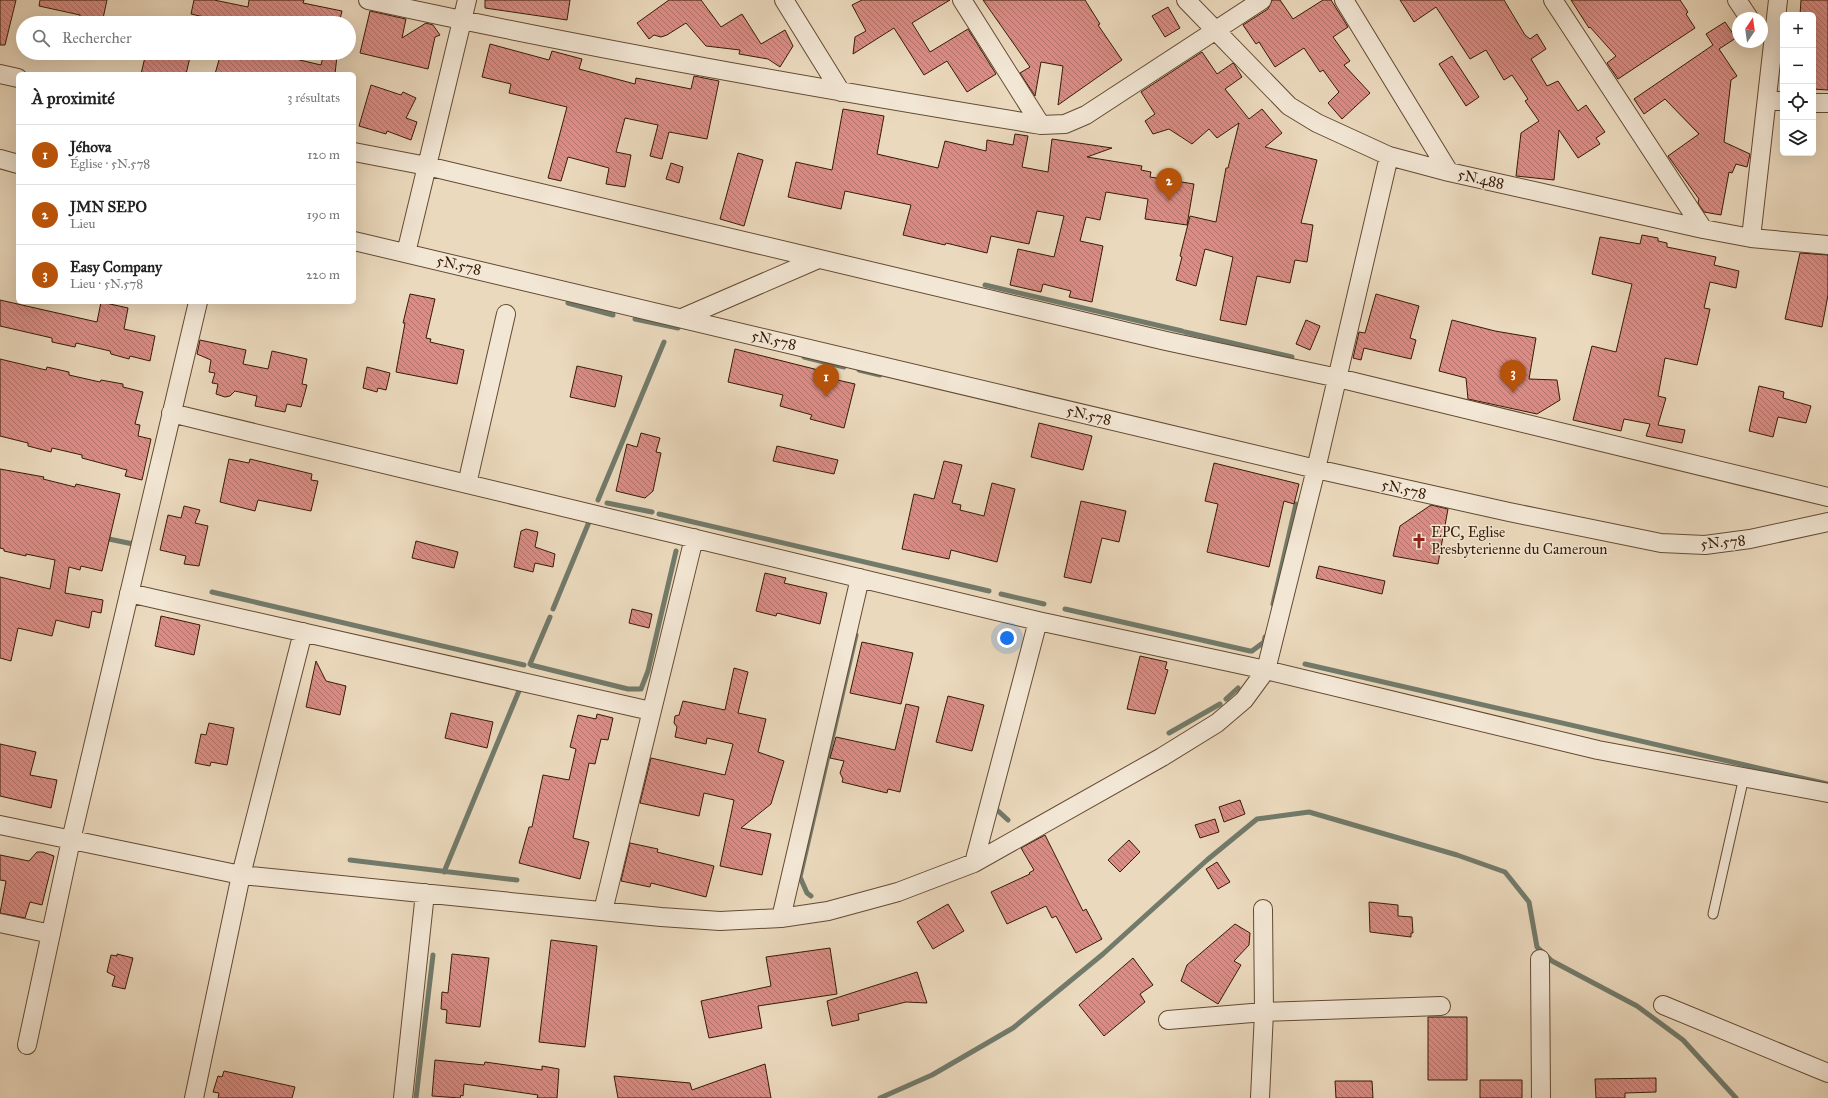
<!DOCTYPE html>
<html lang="fr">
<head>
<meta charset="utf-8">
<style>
	:root { --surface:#fff; --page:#f2f2f2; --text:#222; --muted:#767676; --line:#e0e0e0; --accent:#b45309 }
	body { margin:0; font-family:"IM FELL Great Primer",serif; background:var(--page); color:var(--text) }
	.controls { position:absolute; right:12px; top:12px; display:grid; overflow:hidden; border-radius:6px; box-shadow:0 4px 16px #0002 }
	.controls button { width:36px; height:36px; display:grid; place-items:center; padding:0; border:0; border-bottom:1px solid var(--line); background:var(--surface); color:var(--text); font:20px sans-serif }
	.compass { position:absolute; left:1732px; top:12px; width:36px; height:36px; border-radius:50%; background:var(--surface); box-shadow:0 4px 16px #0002; rotate:13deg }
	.you { position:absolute; left:1007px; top:638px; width:14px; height:14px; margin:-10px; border:3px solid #fff; border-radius:50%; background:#1a73e8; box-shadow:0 0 0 6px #1a73e833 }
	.badge { display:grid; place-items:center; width:26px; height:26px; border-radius:50%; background:var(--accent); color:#fff; font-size:13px; font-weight:700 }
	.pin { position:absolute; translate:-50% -33px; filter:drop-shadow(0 1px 2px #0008) }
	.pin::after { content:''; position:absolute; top:21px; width:14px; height:12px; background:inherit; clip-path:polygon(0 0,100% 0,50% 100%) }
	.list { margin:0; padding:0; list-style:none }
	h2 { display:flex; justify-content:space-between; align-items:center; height:52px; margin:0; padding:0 16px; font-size:17px }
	h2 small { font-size:13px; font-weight:400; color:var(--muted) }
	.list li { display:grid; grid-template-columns:26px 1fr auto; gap:12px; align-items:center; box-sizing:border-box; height:60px; padding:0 16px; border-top:1px solid var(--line) }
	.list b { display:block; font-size:15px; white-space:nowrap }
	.list p { margin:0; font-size:13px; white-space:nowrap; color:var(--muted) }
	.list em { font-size:13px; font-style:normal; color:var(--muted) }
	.icon { flex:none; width:22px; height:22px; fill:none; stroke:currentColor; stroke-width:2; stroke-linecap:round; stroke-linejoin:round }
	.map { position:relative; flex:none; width:1828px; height:1098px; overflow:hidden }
	.search { position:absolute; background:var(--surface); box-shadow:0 4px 16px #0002; left:16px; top:16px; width:340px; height:44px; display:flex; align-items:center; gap:10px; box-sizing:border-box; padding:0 14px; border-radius:22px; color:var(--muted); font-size:15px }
	.panel { position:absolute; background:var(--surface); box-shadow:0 4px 16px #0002; left:16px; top:72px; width:340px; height:232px; border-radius:6px }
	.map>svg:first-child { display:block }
</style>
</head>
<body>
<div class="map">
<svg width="1828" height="1098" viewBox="0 0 1828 1098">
	<defs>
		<pattern id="building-back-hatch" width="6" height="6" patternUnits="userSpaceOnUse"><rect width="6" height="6" fill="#db8c85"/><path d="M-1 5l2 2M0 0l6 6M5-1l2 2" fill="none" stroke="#b2726b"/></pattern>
	</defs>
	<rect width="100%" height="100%" fill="#ebd9bd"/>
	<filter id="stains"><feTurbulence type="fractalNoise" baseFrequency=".005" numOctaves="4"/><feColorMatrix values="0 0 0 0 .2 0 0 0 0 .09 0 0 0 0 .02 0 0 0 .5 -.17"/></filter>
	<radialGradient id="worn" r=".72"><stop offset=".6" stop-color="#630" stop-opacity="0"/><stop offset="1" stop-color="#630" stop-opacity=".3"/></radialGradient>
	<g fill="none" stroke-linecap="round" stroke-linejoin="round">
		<path stroke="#727a6a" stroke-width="5" d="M985,285L1182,331
			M568,303L613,315
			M635,319L678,328
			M1185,332L1292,357
			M804,357L844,367
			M859,370L880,375
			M598,500L664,342
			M607,503L652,512
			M659,514L989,591
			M104,538L133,544L134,540
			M212,592L524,665
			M1001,594L1044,604
			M1273,604L1296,504
			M553,609L589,522
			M1065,609L1250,651
			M1252,651L1264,642L1265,637
			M530,664L550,617
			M1305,664L1828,784
			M531,665L628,689H641L648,671L676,551
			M1226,699L1238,688
			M1169,733L1220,704
			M997,804L996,809L1008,820
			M350,860L517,880
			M444,872L521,686
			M811,896L807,893L800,877L856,635
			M416,1098L433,955
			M880,1098L932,1075L1013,1028L1103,954L1207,860L1257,819L1309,812L1457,855L1505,872L1529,902L1537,947L1552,961L1637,1006L1683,1040L1736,1098"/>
	</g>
	<path fill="url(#building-back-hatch)" stroke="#371b05" d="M0,0H16L5,45H0Z
		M40,0H107L102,23H78L80,15L39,6Z
		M194,0H214L248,7L249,0H304L303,3L342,11L339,23H230L191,14Z
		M485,0H570L567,20L485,8Z
		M669,0H701L721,27L742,14L761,44L785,30L793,46L780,67L768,59L739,54L740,50L706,46L686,23L667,35L661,37L654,35L649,39L637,23Z
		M862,0H950L912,23L930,52L968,29L996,74L967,92L947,61L924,75L894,28L853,54L855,37L866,31L852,5Z
		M983,0H1085L1100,24L1098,25L1122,60L1058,105L1063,66L1041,62L1035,96L1020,73L1030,67Z
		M1272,0H1280L1293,19L1323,0H1331L1348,27L1333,37L1350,61L1344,65L1370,93L1342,119L1328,103L1339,92L1323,70L1320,72L1304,48L1275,67L1259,42L1256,44L1243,25L1268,9Z
		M1400,0H1504L1525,35L1530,39L1537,34L1546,49L1531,59L1547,86L1558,81L1578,111L1586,105L1605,132L1596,138L1600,144L1578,158L1559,130L1554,180L1516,176L1521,133L1539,121L1525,101L1528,99L1512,75L1504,80L1486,50L1470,59L1436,7L1414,22Z
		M1571,0H1680L1688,12L1686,14L1695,28L1618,79L1607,63L1616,56L1590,27L1589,28Z
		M1801,0H1828V90L1813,89V15H1800Z
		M1168,7L1180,28L1165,37L1152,16Z
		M370,11L406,19L402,38L426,23L433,25L440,35L435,37L428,69L360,53Z
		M1725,22L1736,38L1719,49L1737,76L1731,80L1724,142L1750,154L1747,167L1736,164L1732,173L1729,172L1721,215L1704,212L1698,203L1699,199L1668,156L1699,134L1665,99L1644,114L1634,99L1713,45L1706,34Z
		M490,44L549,60L552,51L582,59L579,69L635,84L636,78L691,89L694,76L719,81L707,139L669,132L662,159L650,156L658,125L625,118L616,152L631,155L625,187L606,184L609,168L568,157L561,181L548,178L567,107L509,93L511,84L482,77Z
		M1202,52L1217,74L1233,63L1234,64L1242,77L1225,89L1249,119L1262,109L1282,133L1265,147L1317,160L1301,223L1313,225L1307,262L1295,260L1290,283L1257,276L1246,325L1220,320L1233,257L1205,249L1196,286L1176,280L1182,257L1180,256L1190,216L1216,222L1226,168H1228L1239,123L1217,138L1209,129L1192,144L1169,129L1153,134L1145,121L1155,114L1141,92Z
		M146,53H191L186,74H141Z
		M221,53H270L321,65L324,53L337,56L335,74H215Z
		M1452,56L1479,97L1466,106L1439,64Z
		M371,85L401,95L403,92L416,98L406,118L417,122L411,140L387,131L386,134L359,126Z
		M843,109L884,116L877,154L938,168L945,141L986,151L987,140L1013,145L1015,134L1028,136L1022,167L1048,172L1052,139L1112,148L1087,157L1142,166L1141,170L1151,172L1150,177L1194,184L1187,225L1145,219L1148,199L1106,192L1100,220L1086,217L1080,241L1103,246L1092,302L1069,297L1071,291L1043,284L1041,292L1010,285L1018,249L1054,257L1064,216L1037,211L1029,244L991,236L987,253L946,243L945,245L903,235L911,205L845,191L841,209L788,197L796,162L832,170Z
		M738,153L763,160L744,226L720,219Z
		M671,163L683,167L679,183L666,179Z
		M1642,235L1658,238V241L1667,243V247L1716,257L1714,265L1739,271L1736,288L1710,282L1704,308L1710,309L1697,365L1665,358L1658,396L1666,398L1658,425L1685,430L1682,443L1646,436L1650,424L1624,419L1621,431L1573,420L1592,346L1616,352L1632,284L1592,274L1600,237L1640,244Z
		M1800,253L1828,255V295L1822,327L1785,319Z
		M410,294L435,299L426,338L431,339L430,342L464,350L457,384L396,372L405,323H403Z
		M1376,294L1419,306L1410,338L1416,340L1411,359L1364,348L1361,360L1353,358L1359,332L1365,333Z
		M0,300L97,322L101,302L128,308L124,329L155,336L150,361L130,356L129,359L111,354L110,351L76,343L75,347L52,342V338L0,326Z
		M1306,320L1320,326L1310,350L1296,344Z
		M1452,320L1495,331L1536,338L1529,379L1557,380L1560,400L1537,414L1468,399L1466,378L1439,371Z
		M200,340L246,350L243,364L268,369L272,351L307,359L302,384L307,385L301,407L287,404L285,412L255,406L257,396L235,391L230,396L225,397L216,394L218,384L212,383L215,373L209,372L211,360L197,354Z
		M735,349L834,374L833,379L855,384L844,428L810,419L812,415L780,406L783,395L728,382Z
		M0,359L46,370L47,367L69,372V375L100,382L101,380L123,384V387L143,392L135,424L140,425L138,436L151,439L142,480L125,476L127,470L82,458V455L52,448L51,452L28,446V443L0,436Z
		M577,366L622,376L615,407L570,397Z
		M367,367L390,373L386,390L378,388L377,392L363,388Z
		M1759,386L1784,392L1783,398L1811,406L1806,423L1778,417L1773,437L1749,431Z
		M1039,423L1092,436L1083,470L1031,457Z
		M641,433L660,438L656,452L661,453L653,491L645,498L616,491L627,444L637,447Z
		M777,446L838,460L834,474L773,461Z
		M229,459L249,463L250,459L312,474L311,480L318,481L311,511L258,500L255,511L220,502Z
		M944,461L962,465L952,503L961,505L960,510L984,516L992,483L1015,489L997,562L951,550L949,559L902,549L914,494L934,499Z
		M1214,463L1299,484L1294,504L1284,501L1269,567L1207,552L1218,504L1205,501Z
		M0,469L44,477L43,479L75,487L76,484L120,494L102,571L81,566L80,570L69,567L65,593L103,600L101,613L92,611L89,628L56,620L52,636L18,628L11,661L0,658V577L50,589L55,560L26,554V556L4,551V549L0,548Z
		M1081,501L1126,511L1119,542L1102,538L1091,583L1064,577Z
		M1431,505L1448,509L1438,564L1393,556L1400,526Z
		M184,506L200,510L195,523L208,526L199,566L184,564L186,556L160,550L168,515L181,518Z
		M526,529L538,532L535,547L555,554L553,567L535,563L533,572L514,567L521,531Z
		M416,541L458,552L454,568L412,558Z
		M1319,566L1385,581L1382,594L1316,578Z
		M765,573L786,578L784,583L827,593L820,624L777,613L776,616L756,611Z
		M632,609L652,614L649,628L629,623Z
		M161,616L200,625L194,655L155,646Z
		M862,642L913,653L901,704L850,693Z
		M1140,656L1167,662L1165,669L1168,670L1155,714L1127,709Z
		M316,661L326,681L346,686L340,715L306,707Z
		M734,668L748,672L738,713L766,719L758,752L784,761L771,804L741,828L771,834L762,875L720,866L734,800L704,793L699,816L640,803L651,758L725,775L733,744L707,738L706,744L675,737L677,727L674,723L675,716L679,715L683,701L725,710Z
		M948,696L984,705L972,751L936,742Z
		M906,704L919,707L900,792L888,789L887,793L842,782L843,779L840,773L844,761L830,758L836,737L895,750Z
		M451,713L493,722L487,748L445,738Z
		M597,714L613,718L608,740L601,739L595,764L589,763L573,838L589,842L580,879L519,863L529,827H532L543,775L569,780L576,749L570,747L578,715L596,719Z
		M209,723L234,728L227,765L211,762L210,766L195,763L201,734L206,735Z
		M0,744L36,752L30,775L57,780L51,808L0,796Z
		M1240,800L1245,814L1224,822L1219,807Z
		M1215,819L1219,832L1200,838L1195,825Z
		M1045,835L1083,911L1086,909L1102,939L1076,953L1056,916L1052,918L1046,906L1007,924L991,892L1030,874L1029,873L1034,870L1021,848Z
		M1129,840L1140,852L1120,872L1108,860Z
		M630,843L658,849L657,852L714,866L706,897L651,883L650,887L621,881Z
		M37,852H43L54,856L42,905L30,902L25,918L0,913L6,881L0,880V855L29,861Z
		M1217,862L1230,882L1218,889L1206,869Z
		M1369,902L1398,905V916L1412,917L1413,933H1411V937L1370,932Z
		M948,904L964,931L933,949L917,922Z
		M1235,924L1250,933L1249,945L1234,961L1241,965L1218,1004L1181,981L1187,965Z
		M551,940L597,946L585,1047L539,1042Z
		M830,948L837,994L758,1006L762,1028L709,1038L701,1001L771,986L766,957Z
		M117,954L133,958L125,989L112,986L115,976L107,972L111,955L117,956Z
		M452,954L489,958L480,1027L446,1023L447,1010L441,1009L442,992L448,993Z
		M1133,958L1153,985L1140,994L1145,1002L1104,1036L1079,1005Z
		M917,972L927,1003L906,1002L858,1014L859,1020L832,1026L827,1001Z
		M1428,1017H1467V1080H1428Z
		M435,1060L484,1065L485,1062L542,1070V1066L559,1069L557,1098H537L538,1095L464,1084L463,1096L461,1095L460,1098L432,1096Z
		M765,1064L771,1098H618L614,1076L690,1083L692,1090Z
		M224,1071L295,1087L292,1098H218L219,1093L213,1092L218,1076L222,1077Z
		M1656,1078V1092L1625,1093V1098H1596L1595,1079Z
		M1480,1080H1522V1098H1480Z
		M1335,1081H1372L1373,1098H1336Z"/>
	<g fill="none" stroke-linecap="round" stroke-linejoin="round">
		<defs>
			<path id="lane" d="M1713,914L1744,777"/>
			<path id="street" d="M368,0C591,49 816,88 1041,125L1065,124L1086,115L1262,0
				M784,0L841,92
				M962,0L1041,125
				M1186,0L1289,106L1317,123L1389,156L1449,172L1703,229L1751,238L1828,245
				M1344,0L1449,172
				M1553,0L1703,229
				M1737,0L1749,18
				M0,74L18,78
				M1767,101H1783
				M1813,103H1828
				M354,152L427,166L1166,341L1338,378L1828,497
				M0,159L18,164
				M1751,238L1778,0
				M354,241L1316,469L1509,512L1661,543L1705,545L1750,539L1828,522
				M406,253L467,0
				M682,318L816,260
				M171,413L1038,621L1266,670L1598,750L1828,793
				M467,484L506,314
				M129,593L651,711
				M0,825L241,875L661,917L720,921L781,918L828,911L898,892L974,863L1162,757L1217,723L1244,700L1266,670L1316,469L1389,156
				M974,863L1038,621
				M603,911L694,538
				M781,918L860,578
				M0,923L51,934
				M1540,959L1541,1098
				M1663,1005L1828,1073
				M1168,1020L1264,1012L1441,1006
				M27,1045L71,840L198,302
				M194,1098L241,875L303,632
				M403,1098L425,893
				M1260,1098L1264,1012L1263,909"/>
		</defs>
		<use href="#lane" stroke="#644a33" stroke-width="11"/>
		<use href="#street" stroke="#644a33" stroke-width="20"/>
		<use href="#lane" stroke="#f2e6d4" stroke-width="9"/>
		<use href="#street" stroke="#f2e6d4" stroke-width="18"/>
	</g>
	<defs>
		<symbol id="church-bare" viewBox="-9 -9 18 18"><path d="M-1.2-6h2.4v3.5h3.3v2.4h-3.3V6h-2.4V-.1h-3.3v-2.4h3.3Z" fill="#8f2418" stroke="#f2e6d4" stroke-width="2.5" paint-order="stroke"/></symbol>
	</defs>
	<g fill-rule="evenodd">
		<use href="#church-bare" x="1408" y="530" width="22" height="22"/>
	</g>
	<g text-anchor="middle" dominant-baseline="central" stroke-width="3" stroke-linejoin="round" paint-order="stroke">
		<g font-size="15" fill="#371b05" stroke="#f2e6d4">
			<text transform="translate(1481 179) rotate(13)">5N.488</text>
			<text transform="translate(459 265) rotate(13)">5N.578</text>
			<text transform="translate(774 340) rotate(13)">5N.578</text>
			<text transform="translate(1089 415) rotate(13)">5N.578</text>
			<text transform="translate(1404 489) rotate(13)">5N.578</text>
			<text transform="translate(1723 542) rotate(-5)">5N.578</text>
		</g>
		<g font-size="15" fill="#371b05" stroke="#f2e6d4" text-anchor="start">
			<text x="1431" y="532">EPC, Eglise<tspan x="1431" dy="17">Presbyterienne du Cameroun</tspan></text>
		</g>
	</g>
	<rect width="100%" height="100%" filter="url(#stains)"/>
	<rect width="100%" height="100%" fill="url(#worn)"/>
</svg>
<div class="controls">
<button>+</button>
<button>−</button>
<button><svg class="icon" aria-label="locate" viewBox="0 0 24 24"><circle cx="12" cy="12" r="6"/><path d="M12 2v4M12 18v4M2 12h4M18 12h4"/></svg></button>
<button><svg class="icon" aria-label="layers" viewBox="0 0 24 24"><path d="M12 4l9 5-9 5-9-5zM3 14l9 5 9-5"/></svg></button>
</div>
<svg class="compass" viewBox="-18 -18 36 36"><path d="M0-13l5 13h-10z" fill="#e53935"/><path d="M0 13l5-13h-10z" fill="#767676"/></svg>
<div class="you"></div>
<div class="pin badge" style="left:826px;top:397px">1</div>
<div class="pin badge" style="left:1169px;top:201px">2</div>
<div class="pin badge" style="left:1513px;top:393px">3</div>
<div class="search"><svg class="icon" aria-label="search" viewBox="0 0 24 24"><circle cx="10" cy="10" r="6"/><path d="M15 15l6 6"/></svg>Rechercher</div>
<section class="panel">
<h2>À proximité<small>3 résultats</small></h2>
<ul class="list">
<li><span class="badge">1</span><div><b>Jéhova</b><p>Église · 5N.578</p></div><em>120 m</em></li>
<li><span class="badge">2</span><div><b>JMN SEPO</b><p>Lieu</p></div><em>190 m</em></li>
<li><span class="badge">3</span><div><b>Easy Company</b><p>Lieu · 5N.578</p></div><em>220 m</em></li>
</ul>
</section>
</div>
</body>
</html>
